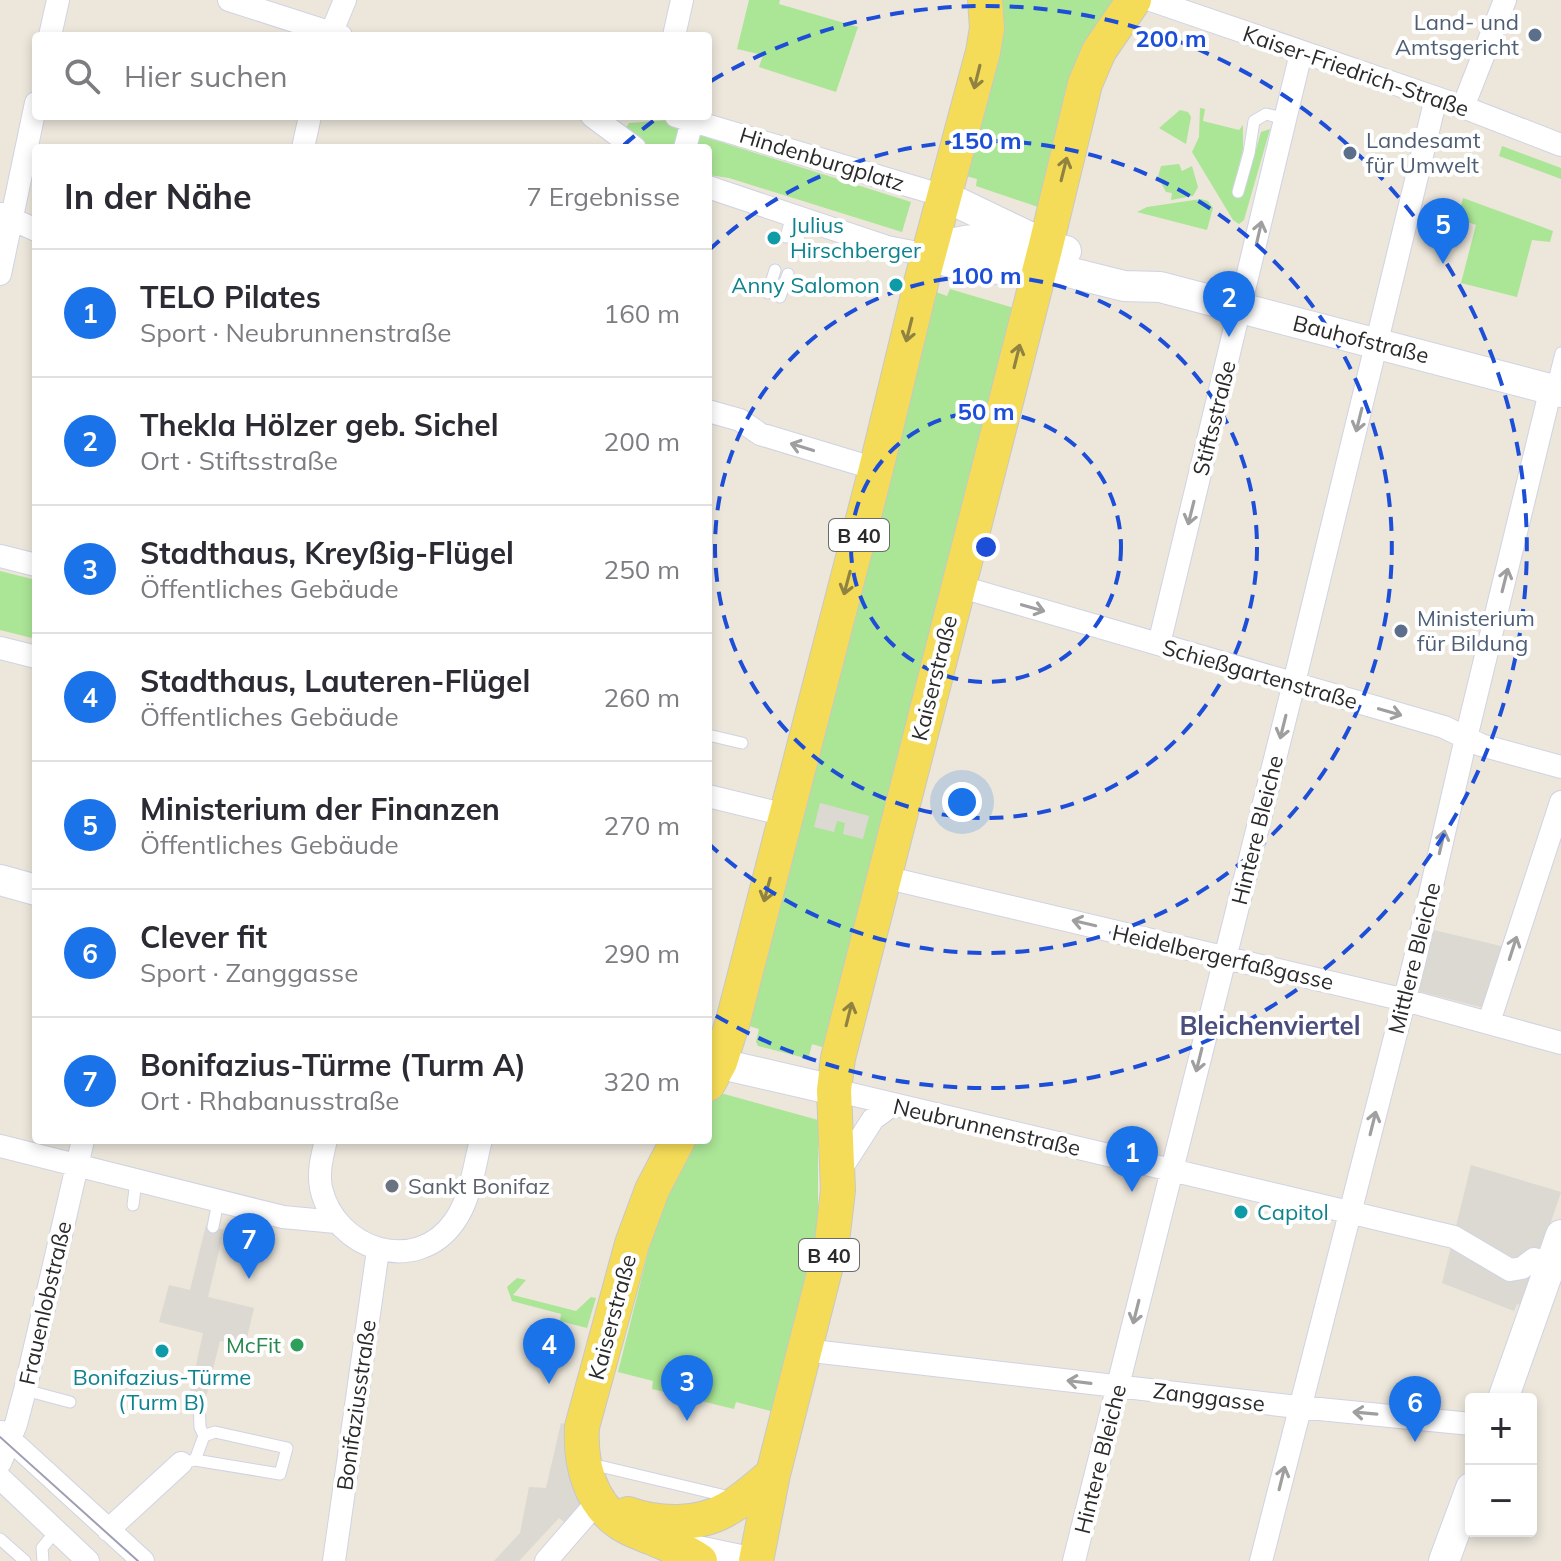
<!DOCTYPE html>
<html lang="de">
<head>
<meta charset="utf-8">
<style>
	:root { --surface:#fff; --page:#f7f7f7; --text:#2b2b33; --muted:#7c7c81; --line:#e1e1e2; --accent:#1a73e8 }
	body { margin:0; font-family:Mulish,sans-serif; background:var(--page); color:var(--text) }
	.controls { position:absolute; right:24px; bottom:24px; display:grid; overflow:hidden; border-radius:8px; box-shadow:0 4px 12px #0003 }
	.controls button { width:72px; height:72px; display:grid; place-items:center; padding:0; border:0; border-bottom:2px solid var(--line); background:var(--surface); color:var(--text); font:40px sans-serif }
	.you { position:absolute; left:962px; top:802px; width:28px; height:28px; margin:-20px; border:6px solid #fff; border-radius:50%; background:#1a73e8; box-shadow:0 0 0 12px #1a73e833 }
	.badge { display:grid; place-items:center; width:52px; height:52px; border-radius:50%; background:var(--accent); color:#fff; font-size:26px; font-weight:700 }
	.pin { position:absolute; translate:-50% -66px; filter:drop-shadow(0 2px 4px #0008) }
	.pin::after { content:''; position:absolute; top:42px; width:28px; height:24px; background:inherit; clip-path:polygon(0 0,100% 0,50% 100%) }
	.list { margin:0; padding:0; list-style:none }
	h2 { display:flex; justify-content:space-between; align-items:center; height:104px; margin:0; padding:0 32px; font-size:34px }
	h2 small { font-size:26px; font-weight:400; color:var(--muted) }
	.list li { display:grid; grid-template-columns:52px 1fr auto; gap:24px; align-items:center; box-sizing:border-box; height:128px; padding:0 32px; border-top:2px solid var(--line) }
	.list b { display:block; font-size:30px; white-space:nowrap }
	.list p { margin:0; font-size:26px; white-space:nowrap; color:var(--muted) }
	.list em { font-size:26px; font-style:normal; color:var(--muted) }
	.icon { flex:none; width:44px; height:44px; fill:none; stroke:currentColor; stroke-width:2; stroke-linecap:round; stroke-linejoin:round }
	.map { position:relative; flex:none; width:1561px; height:1561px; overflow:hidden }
	.search { position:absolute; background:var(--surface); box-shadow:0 4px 12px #0003; left:32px; top:32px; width:680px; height:88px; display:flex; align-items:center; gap:20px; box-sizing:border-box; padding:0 28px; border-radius:8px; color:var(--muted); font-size:30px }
	.panel { position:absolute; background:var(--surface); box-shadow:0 4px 12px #0003; left:32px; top:144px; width:680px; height:1000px; border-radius:8px }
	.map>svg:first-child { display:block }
</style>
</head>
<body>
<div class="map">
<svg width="1561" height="1561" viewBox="0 0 1561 1561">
	<rect width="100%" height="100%" fill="#ece6db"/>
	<path fill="#abe596" d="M749,0H780L779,4L858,27L836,92L759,67L763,55L737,49Z
		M1000,0H1116L1041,208L976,186L977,179L966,176Z
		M1200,108L1205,109L1203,121L1239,130L1243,125V149L1234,186L1244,191L1261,132L1270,129L1244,220L1239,224L1233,220L1192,152L1199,137Z
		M1180,110L1188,112L1191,117L1186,144L1159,128Z
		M668,120L709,132L708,138L911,202L902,232L729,178L708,175V148H643L625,129L629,123Z
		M1502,146L1561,168V179L1499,156Z
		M1179,164L1182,171L1192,166L1198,187L1193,196L1171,200L1172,193L1166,192L1158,177L1161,166Z
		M1463,198L1553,231L1550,242L1532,240L1517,297L1461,283L1476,225L1458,219Z
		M1201,199L1208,201L1213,208L1207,230L1137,212L1147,207Z
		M950,289L1014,308L825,1048L812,1044L809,1056L805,1058L758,1046L756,1042L759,1029L746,1025L936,292L947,296Z
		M0,571L36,580V639L0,630Z
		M717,1092L818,1120V1231L775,1412L736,1402L734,1409L652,1389L653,1381L618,1372L658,1213L688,1140H708V1106Z
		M517,1278L526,1280L513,1295L576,1311L591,1297L596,1298L587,1328L560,1321L561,1314L512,1301L507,1287Z"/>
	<path fill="#dcd9d2" d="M820,803L869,816L863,839L843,834L845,823L837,821L834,832L814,827Z
		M1434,930L1505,947L1484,1008L1418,991Z
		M1471,1165L1561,1192L1523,1306L1517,1304L1514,1311L1442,1283Z
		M206,1225L224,1230L208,1297L254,1308L245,1346L220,1341L205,1401L189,1397L203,1333L159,1322L169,1285L190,1290Z
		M561,1423L574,1425L584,1503L568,1525L559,1518L519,1561H494L520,1533L529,1487L546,1488Z"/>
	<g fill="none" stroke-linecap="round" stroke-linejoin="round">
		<defs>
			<path id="lane" d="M1238,192L1249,153L1254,121L1266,114L1285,119
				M786,237L792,215
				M798,240L804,219
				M768,293L775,270
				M780,297L788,274
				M1552,388L1561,353
				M708,735L742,743
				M133,1205L136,1181
				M213,1227L218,1202
				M25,1390L70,1402
				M199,1399L200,1427L204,1436
				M181,1463L195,1460L280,1474L287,1448L215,1432L204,1436L195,1460
				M587,1463L734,1498
				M0,1539L25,1561
				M43,1561L42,1548L55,1532"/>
			<path id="street" d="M229,0L341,36
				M1151,0L1463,107L1561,145
				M50,36L58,0
				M330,36L345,0
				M674,36L682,0
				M1463,107L1505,0
				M592,116L635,148
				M676,116L944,196
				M303,148L310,116
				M685,148L690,129L699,122
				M708,187L887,247L928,255
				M1,214L36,230
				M0,274L36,103
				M708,411L740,420L760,434L876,469
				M0,556L36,565
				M958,586L1444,727L1481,745L1561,767
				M1159,644L1301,53
				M0,648L36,657
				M708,796L786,815
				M884,877L1405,1000L1561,1043
				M1489,1022L1561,802
				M834,1090L1454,1237L1510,1270L1522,1268L1534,1259L1561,1268
				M326,1140C322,1157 318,1171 321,1188C335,1250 416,1276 454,1222C471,1199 474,1166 481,1140
				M0,1146L283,1217L336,1222
				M839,1172L873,1119L892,1105
				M805,1348L821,1352L1289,1406L1471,1424
				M2,1432L143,1561
				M0,1463L16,1424L25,1390L83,1140
				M0,1478L88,1561
				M108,1530L181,1463
				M334,1561L378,1250
				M546,1561L599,1500
				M1074,1561L1294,683L1436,98
				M1261,1561L1415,959L1466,738L1551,388"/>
			<path id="secondary" d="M944,196L1046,245L1066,251
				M928,255L966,267L985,269L1048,267L1124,286L1160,287L1561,392
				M928,255C963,234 982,240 1020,243
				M0,880L36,890
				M708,1061L834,1090
				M1503,1399L1561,1235
				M678,1547L745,1561
				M1444,1561L1471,1488"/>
			<path id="primary" d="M708,1084L720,1062L733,1021L876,469L922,279L983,52L987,28L985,0
				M678,1140L652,1190L632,1244L582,1427C580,1462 589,1502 620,1523C630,1530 643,1534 655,1539C670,1546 687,1551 700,1561
				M628,1514C658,1525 699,1526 727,1509C744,1500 758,1486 773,1474
				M756,1561L773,1474L832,1242L838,1190L834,1090L838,1058L1046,245L1085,84L1099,51L1134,0"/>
		</defs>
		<use href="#lane" stroke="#d0d3e3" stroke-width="13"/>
		<use href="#street" stroke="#d0d3e3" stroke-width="24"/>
		<use href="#secondary" stroke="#d0d3e3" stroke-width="32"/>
		<use href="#primary" stroke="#c8c8c8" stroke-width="36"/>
		<use href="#lane" stroke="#fff" stroke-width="11"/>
		<use href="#street" stroke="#fff" stroke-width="22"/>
		<use href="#secondary" stroke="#fff" stroke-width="30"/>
		<use href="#primary" stroke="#f5dc58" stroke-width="34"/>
		<path stroke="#9e9fb5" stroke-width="2" d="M0,1437L138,1561"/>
	</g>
	<defs><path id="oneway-shaft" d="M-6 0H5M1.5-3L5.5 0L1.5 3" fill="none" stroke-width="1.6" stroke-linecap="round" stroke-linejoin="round" transform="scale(2)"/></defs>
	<g stroke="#908341">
		<use href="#oneway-shaft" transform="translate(977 77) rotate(104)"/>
		<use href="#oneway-shaft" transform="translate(1064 169) rotate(-76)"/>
		<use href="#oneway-shaft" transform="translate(909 330) rotate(104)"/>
		<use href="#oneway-shaft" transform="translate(1017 356) rotate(-76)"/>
		<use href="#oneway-shaft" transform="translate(847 583) rotate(105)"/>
		<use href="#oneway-shaft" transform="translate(767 890) rotate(105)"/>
		<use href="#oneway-shaft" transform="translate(849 1014) rotate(-76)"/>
	</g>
	<g stroke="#9f9f9f">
		<use href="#oneway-shaft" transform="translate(1259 233) rotate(-77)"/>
		<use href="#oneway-shaft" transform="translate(1359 420) rotate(104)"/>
		<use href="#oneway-shaft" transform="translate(802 447) rotate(-163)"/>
		<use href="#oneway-shaft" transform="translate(1191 513) rotate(104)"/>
		<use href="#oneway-shaft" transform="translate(1505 580) rotate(-76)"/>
		<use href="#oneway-shaft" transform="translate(1033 608) rotate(16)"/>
		<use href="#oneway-shaft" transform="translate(1390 712) rotate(16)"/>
		<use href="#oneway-shaft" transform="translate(1283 727) rotate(104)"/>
		<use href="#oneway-shaft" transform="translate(1442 842) rotate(-77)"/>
		<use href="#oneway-shaft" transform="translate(1084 923) rotate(-167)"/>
		<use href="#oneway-shaft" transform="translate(1513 948) rotate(-72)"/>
		<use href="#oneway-shaft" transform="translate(1199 1060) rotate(104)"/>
		<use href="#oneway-shaft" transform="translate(1373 1123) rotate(-76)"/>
		<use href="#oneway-shaft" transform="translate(1136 1312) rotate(104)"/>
		<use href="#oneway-shaft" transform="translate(1079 1382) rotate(-173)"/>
		<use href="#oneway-shaft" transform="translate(1365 1413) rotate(-175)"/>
		<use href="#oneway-shaft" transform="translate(1282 1478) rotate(-76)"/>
	</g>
	<g fill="none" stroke="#1d4ed8" stroke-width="4" stroke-dasharray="14 10">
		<circle cx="986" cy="547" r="135"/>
		<circle cx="986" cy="547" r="271"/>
		<path d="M709 250A406 406 0 1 1 709 844"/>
		<path d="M624 145A541 541 0 0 1 657 118M711 81A541 541 0 1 1 711 1013"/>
	</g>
	<g fill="#5c6f8a" stroke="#fff" stroke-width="3">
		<circle cx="1535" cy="35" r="8"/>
		<circle cx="1350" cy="153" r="8"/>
		<circle cx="1401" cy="631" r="8"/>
	</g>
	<g fill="#0f9aa8" stroke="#fff" stroke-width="3">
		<circle cx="774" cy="238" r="8"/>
		<circle cx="896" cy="285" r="8"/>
		<circle cx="1241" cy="1212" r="8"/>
		<circle cx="162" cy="1351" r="8"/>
	</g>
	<circle fill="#6b7280" stroke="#fff" stroke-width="3" cx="392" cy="1186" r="8"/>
	<circle fill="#2e9e5b" stroke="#fff" stroke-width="3" cx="297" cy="1345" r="8"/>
	<g text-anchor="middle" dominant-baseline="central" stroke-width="8" stroke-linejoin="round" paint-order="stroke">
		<g fill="#fff" stroke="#6a6a6a" stroke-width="2">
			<rect x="829" y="519" width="60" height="32" rx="6"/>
			<rect x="799" y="1239" width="60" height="32" rx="6"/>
		</g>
		<g font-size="20" font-weight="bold" fill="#2a2a2a">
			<text x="859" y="535">B 40</text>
			<text x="829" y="1255">B 40</text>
		</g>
		<g font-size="22" fill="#4e5e75" stroke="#fff" text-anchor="start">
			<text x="1519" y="22" text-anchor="end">Land- und<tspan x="1519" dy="25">Amtsgericht</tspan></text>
			<text x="1366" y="140">Landesamt<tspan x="1366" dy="25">für Umwelt</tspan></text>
			<text x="1417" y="618">Ministerium<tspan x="1417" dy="25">für Bildung</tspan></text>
		</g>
		<g font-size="22" fill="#2a2a2a" stroke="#fff">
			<text transform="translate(1356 71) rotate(19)">Kaiser-Friedrich-Straße</text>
			<text transform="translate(822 159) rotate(17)">Hindenburgplatz</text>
			<text transform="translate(1361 339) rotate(14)">Bauhofstraße</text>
			<text transform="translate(1214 418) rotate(-76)">Stiftsstraße</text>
			<text transform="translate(1260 674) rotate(16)">Schießgartenstraße</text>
			<text transform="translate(934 678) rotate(-76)">Kaiserstraße</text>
			<text transform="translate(1257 830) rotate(-76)">Hintere Bleiche</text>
			<text transform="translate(1223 957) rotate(13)">Heidelbergerfaßgasse</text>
			<text transform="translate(1414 958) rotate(-76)">Mittlere Bleiche</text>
			<text transform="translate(987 1127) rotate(13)">Neubrunnenstraße</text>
			<text transform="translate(45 1303) rotate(-77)">Frauenlobstraße</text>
			<text transform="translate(612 1317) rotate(-75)">Kaiserstraße</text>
			<text transform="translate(1209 1397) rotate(7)">Zanggasse</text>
			<text transform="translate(356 1405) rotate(-82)">Bonifaziusstraße</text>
			<text transform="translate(1100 1459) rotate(-76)">Hintere Bleiche</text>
		</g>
		<g font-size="22" fill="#0d838f" stroke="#fff" text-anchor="start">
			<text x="790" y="225">Julius<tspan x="790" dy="25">Hirschberger</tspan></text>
			<text x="880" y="285" text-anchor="end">Anny Salomon</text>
			<text x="1257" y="1212">Capitol</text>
			<text x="162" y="1377" text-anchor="middle">Bonifazius-Türme<tspan x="162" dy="25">(Turm B)</tspan></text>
		</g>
		<g font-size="22" fill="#5b616d" stroke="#fff" text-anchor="start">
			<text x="408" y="1186">Sankt Bonifaz</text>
		</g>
		<g font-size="22" fill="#27864d" stroke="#fff" text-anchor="end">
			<text x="281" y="1345">McFit</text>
		</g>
		<g font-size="26" font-weight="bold" fill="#494e7c" stroke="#fff">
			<text x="1270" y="1025">Bleichenviertel</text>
		</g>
	</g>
	<circle cx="986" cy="547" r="12" fill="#1d4ed8" stroke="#fff" stroke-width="4"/>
	<g font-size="24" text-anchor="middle" font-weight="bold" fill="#1d4ed8" stroke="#fff" stroke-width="8" stroke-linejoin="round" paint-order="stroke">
		<text x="1171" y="47">200 m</text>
		<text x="986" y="149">150 m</text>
		<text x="986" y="284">100 m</text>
		<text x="986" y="420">50 m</text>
	</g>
</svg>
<div class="controls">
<button>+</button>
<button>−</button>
</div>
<div class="you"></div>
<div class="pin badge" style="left:1132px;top:1192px">1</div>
<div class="pin badge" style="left:1229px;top:337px">2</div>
<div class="pin badge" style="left:687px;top:1421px">3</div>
<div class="pin badge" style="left:549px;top:1384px">4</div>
<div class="pin badge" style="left:1443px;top:264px">5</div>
<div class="pin badge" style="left:1415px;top:1442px">6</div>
<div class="pin badge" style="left:249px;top:1279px">7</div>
<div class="search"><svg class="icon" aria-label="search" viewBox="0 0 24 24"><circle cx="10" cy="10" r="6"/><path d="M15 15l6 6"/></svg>Hier suchen</div>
<section class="panel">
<h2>In der Nähe<small>7 Ergebnisse</small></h2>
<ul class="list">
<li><span class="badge">1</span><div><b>TELO Pilates</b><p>Sport · Neubrunnenstraße</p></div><em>160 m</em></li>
<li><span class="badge">2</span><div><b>Thekla Hölzer geb. Sichel</b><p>Ort · Stiftsstraße</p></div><em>200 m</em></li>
<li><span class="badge">3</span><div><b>Stadthaus, Kreyßig-Flügel</b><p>Öffentliches Gebäude</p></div><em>250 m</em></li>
<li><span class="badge">4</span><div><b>Stadthaus, Lauteren-Flügel</b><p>Öffentliches Gebäude</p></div><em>260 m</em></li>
<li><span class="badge">5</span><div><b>Ministerium der Finanzen</b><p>Öffentliches Gebäude</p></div><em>270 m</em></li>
<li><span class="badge">6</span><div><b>Clever fit</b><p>Sport · Zanggasse</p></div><em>290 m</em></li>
<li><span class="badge">7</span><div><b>Bonifazius-Türme (Turm A)</b><p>Ort · Rhabanusstraße</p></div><em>320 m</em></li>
</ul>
</section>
</div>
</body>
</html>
